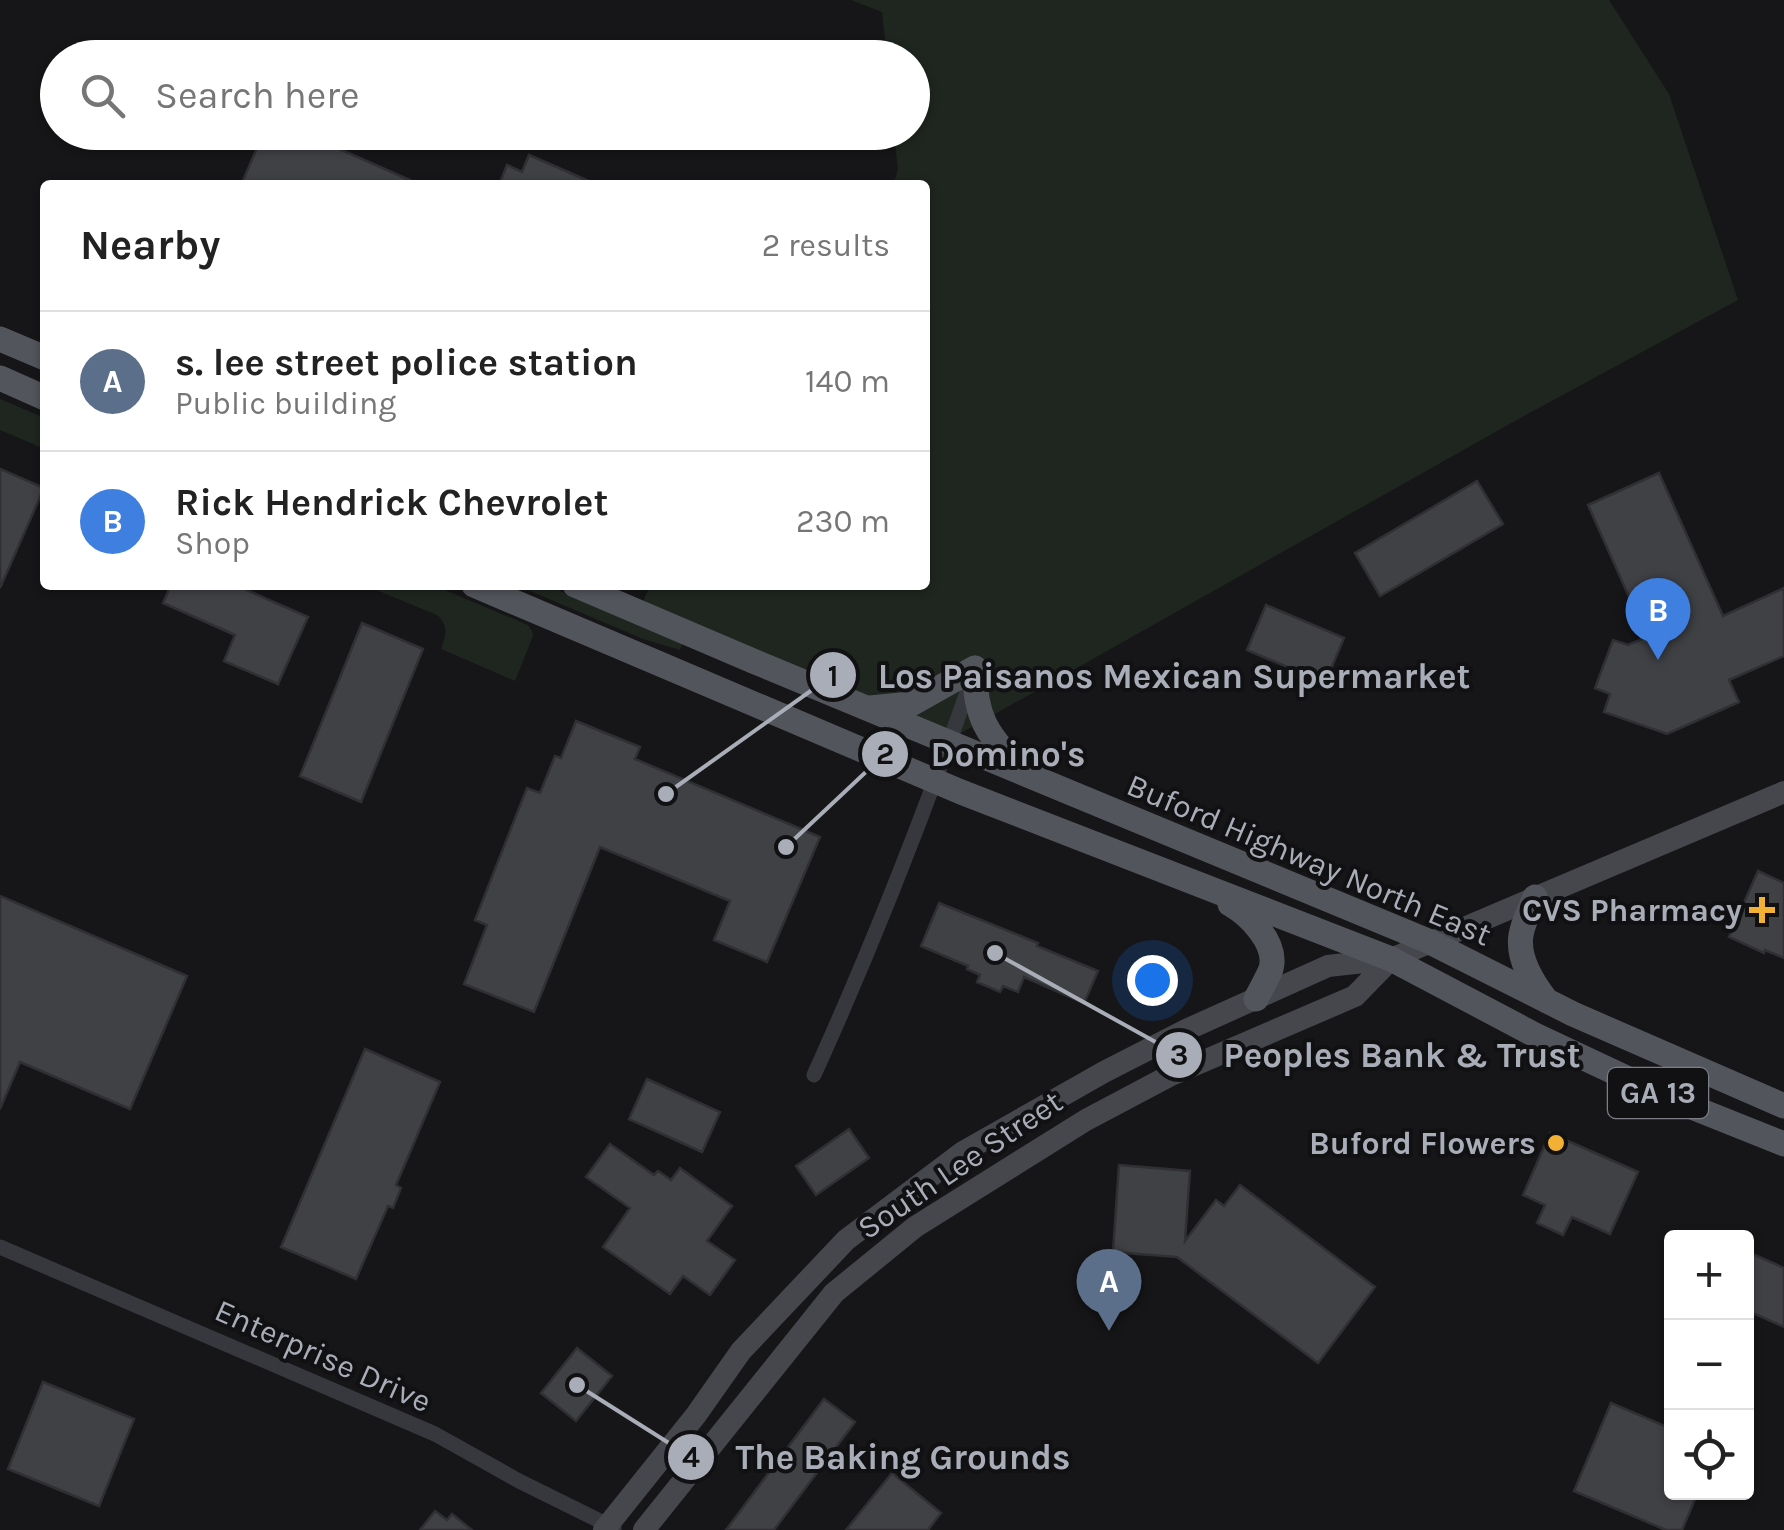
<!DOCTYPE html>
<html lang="en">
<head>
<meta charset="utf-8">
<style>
	:root { --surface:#fff; --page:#f2f2f2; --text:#222; --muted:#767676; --line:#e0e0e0; --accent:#80622a }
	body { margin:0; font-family:Karla,sans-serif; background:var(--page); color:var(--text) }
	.controls { position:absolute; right:30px; bottom:30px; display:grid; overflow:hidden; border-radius:10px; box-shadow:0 2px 8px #0004 }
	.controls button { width:90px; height:90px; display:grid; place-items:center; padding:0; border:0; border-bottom:2px solid var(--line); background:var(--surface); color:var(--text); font:50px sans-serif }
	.you { position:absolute; left:1152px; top:980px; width:35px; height:35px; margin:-25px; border:8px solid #fff; border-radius:50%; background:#1a73e8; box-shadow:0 0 0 15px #1a73e833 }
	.badge { display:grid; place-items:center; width:65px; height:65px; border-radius:50%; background:var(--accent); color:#fff; font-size:32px; font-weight:700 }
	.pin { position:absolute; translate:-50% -82px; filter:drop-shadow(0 2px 5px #0008) }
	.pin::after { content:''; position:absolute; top:52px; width:35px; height:30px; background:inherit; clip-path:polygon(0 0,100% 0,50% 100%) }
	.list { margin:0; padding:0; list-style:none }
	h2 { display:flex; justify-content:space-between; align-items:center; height:130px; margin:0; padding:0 40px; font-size:42px }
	h2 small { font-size:32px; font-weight:400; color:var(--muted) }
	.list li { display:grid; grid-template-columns:65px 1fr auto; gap:30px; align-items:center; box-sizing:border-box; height:140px; padding:0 40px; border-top:2px solid var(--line) }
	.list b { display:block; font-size:38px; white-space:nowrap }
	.list p { margin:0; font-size:32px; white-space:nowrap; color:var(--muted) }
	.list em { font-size:32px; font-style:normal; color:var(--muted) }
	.icon { flex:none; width:55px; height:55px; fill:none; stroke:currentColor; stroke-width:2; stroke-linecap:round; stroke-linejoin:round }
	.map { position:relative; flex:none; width:1784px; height:1530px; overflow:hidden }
	.search { position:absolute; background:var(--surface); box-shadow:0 2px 8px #0004; left:40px; top:40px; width:890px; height:110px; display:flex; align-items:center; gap:25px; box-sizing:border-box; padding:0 35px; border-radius:55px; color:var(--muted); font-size:38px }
	.panel { position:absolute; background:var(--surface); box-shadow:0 2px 8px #0004; left:40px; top:180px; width:890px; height:410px; border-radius:10px }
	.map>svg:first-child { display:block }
</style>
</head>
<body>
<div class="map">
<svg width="1784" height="1530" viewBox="0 0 1784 1530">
	<rect width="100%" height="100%" fill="#161618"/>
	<path fill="#1e261f" d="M851,0H1609L1669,94L1738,300L1522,417L940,745L638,614L650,585H925V185H893L898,170L894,133L912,132V58L887,57L882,12Z
		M0,399L45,418V449L0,430Z
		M364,585H433L528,625L532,631L533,636L515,681L441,649C446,635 449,626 437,615Z
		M516,585H546L683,643L680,650L643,639Z"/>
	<path fill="#404145" stroke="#303034" stroke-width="2.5" d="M264,132H301L421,185H241Z
		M529,155L598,185H499L507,165L522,172Z
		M0,469L44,488L0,588Z
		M1659,473L1723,616L1784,588V656L1729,680L1739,702L1667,734L1604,712L1610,694L1595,688L1613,640L1628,645L1647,637L1588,505Z
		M1477,481L1503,524L1380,596L1355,553Z
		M171,585H235L308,617L278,684L224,661L235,635L163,603Z
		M1266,605L1344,638L1325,683L1247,650Z
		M362,623L423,649L361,802L300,776Z
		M576,721L640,747L635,759L820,837L767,962L714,940L730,901L600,847L534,1012L464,984L487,925L475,920L527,788L540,793L555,756L561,758Z
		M1758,871L1784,883V958L1765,950L1764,953L1729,937Z
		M0,896L187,976L130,1109L20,1062L0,1109Z
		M939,903L1038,943L1037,946L1098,971L1084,1003L1024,977L1018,992L1003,986L1000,992L977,982L980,975L967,969L968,966L921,946Z
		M365,1049L440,1082L396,1185L401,1188L393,1208L388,1206L356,1279L281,1247Z
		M647,1079L720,1112L702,1152L629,1119Z
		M849,1129L869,1158L816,1195L796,1166Z
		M1550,1133L1638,1172L1610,1234L1572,1217L1563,1235L1537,1223L1545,1205L1523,1195Z
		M610,1144L654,1175L658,1171L671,1180L680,1168L732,1206L707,1241L735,1260L710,1295L683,1276L670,1294L603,1247L630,1208L586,1177Z
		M1119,1165L1190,1171L1185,1241L1216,1200L1224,1206L1240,1185L1375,1287L1318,1363L1177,1257L1113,1252Z
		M1746,1251L1784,1268V1327L1746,1310Z
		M577,1348L612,1376L576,1421L541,1393Z
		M43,1382L134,1419L99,1506L8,1469Z
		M824,1399L855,1422L774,1530H726Z
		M1611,1403L1672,1429V1492H1698L1682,1530H1666L1574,1491Z
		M892,1473L941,1513L928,1530H846Z
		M435,1511L447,1520L452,1514L472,1530H420Z"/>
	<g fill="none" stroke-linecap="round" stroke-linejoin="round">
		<path stroke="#37383d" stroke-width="15" d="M814,1075C872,947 923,817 970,684
			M0,1247L435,1434L519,1481L614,1528"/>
		<path stroke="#45474d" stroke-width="22" d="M604,1530L696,1415L741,1351L846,1240L963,1152L1104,1072L1186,1030L1328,966L1391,959L1784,792
			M644,1530L834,1293L915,1227L1086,1120L1169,1076L1355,996L1391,959"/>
		<path stroke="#53555c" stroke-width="25" d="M0,339L45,358
			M0,378L45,398
			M474,585L961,792L1391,959L1535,1035L1669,1098L1784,1144
			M575,585L753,661L1428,941L1573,1014L1784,1106
			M975,668C974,716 987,735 1020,769
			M870,708L911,704L975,668
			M1535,897C1531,908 1523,922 1521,935C1517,959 1533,983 1547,1001
			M1230,904C1249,915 1278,943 1271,969C1267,979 1261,989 1256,999"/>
	</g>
	<g fill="#f2b134" stroke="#111113" stroke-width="4">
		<path d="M1757 895h10v10h10v10h-10v10h-10v-10h-10v-10h10z"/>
		<circle cx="1556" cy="1143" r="10"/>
	</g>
	<g text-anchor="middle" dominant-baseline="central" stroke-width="8" stroke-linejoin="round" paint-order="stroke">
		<rect fill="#111113" stroke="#7b7e86" stroke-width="2.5" x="1608" y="1068" width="100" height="50" rx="8"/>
		<g font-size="30" font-weight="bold" fill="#a8adb8">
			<text x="1658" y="1093">GA 13</text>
		</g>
		<g font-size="32" fill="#a8adb8" stroke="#111113">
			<text transform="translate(1309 860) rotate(23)">Buford Highway North East</text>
			<text transform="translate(960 1165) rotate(-34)">South Lee Street</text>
			<text transform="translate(323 1356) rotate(24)">Enterprise Drive</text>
		</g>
		<g font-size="32" font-weight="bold" fill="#a8adb8" stroke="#111113" text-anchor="end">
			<text x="1742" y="910">CVS Pharmacy</text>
			<text x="1536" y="1143">Buford Flowers</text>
		</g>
	</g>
	<path fill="none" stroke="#a8adb8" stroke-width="4" d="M666 794L833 675M786 847L885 754M995 953L1179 1055M577 1385L691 1457"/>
	<g fill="#a8adb8" stroke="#111113" stroke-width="4">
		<circle cx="666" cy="794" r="10"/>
		<circle cx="786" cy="847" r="10"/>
		<circle cx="995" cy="953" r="10"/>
		<circle cx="577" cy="1385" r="10"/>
		<circle cx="833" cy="675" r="25"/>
		<circle cx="885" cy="754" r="25"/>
		<circle cx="1179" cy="1055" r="25"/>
		<circle cx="691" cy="1457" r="25"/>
	</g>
	<g font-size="30" text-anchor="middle" font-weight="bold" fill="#111">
		<text x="833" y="686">1</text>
		<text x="885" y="764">2</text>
		<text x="1179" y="1065">3</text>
		<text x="691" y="1467">4</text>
	</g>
	<g font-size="35" text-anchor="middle" font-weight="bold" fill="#a8adb8" stroke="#111113" stroke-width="8" stroke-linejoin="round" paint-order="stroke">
		<text x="1174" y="688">Los Paisanos Mexican Supermarket</text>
		<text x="1008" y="766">Domino's</text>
		<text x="1402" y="1067">Peoples Bank &amp; Trust</text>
		<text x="903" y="1469">The Baking Grounds</text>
	</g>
</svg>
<div class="controls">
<button>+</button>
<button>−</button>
<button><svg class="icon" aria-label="locate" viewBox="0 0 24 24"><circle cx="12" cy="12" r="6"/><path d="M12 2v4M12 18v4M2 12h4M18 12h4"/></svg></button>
</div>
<div class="you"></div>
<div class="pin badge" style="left:1109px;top:1331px;background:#5c6f8a">A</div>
<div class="pin badge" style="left:1658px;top:660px;background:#3f7fe0">B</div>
<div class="search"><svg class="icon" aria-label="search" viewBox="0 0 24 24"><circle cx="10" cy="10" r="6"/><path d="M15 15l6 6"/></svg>Search here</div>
<section class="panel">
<h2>Nearby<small>2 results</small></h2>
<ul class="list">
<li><span class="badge" style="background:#5c6f8a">A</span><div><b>s. lee street police station</b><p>Public building</p></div><em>140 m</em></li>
<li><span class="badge" style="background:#3f7fe0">B</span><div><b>Rick Hendrick Chevrolet</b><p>Shop</p></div><em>230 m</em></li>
</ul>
</section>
</div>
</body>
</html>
